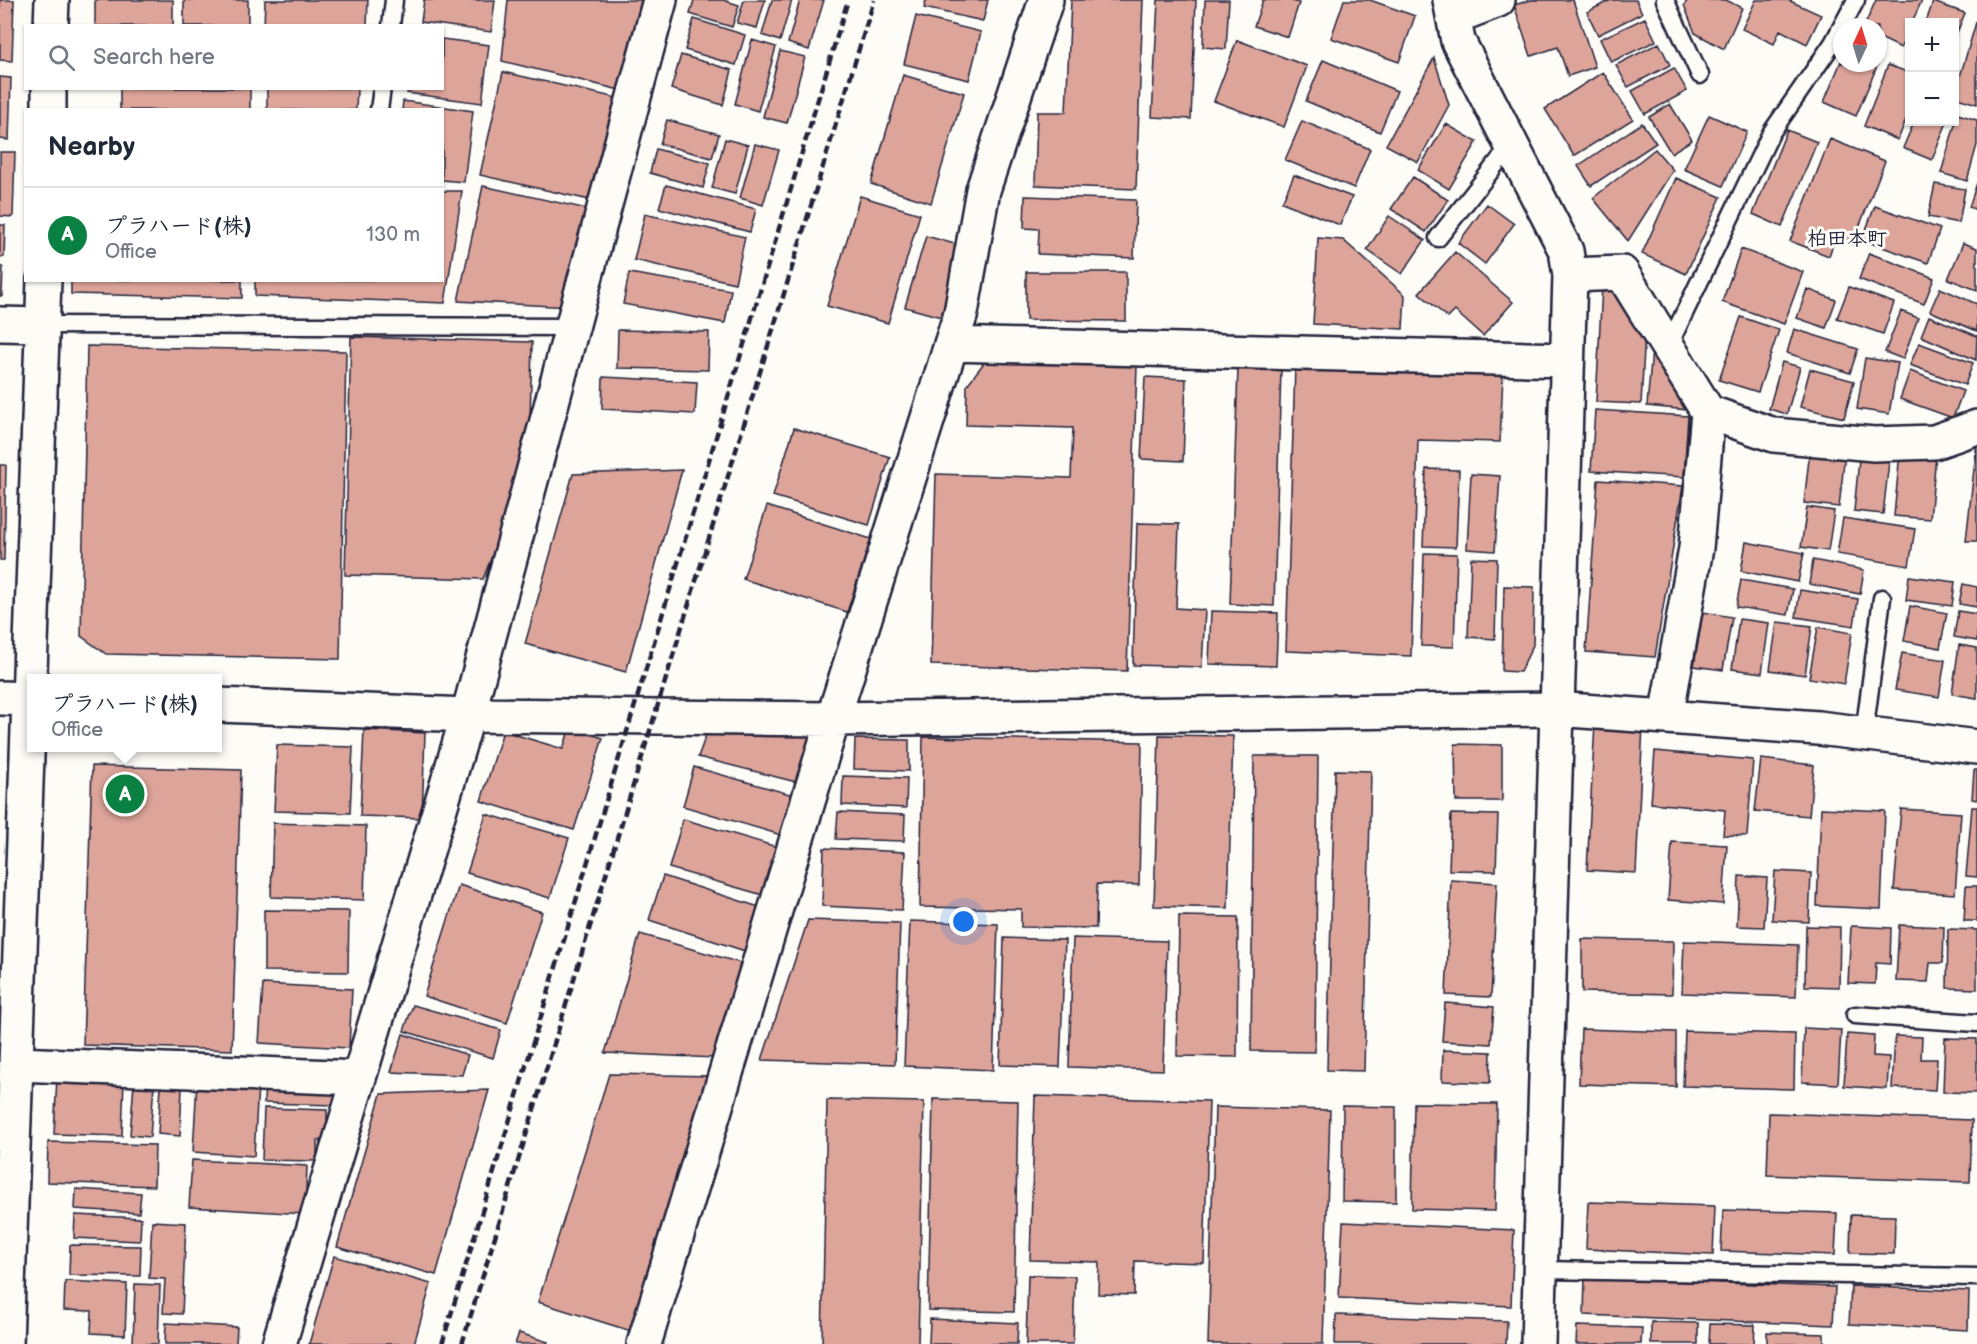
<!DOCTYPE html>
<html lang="en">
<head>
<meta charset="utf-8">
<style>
	:root { --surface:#fff; --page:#f2f2f3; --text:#1f2937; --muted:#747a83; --line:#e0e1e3; --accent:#0b8043 }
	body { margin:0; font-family:"Balsamiq Sans","Klee One",sans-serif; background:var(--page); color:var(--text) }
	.controls { position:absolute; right:18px; top:18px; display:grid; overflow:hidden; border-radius:0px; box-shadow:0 2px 4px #0004 }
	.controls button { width:54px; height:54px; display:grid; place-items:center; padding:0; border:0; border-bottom:2px solid var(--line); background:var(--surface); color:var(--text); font:30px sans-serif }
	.compass { position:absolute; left:1833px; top:18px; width:54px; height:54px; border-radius:50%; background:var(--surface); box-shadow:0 2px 4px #0004; rotate:4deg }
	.you { position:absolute; left:964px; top:922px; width:21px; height:21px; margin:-15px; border:4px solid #fff; border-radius:50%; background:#1a73e8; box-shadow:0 0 0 9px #1a73e833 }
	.badge { display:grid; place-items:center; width:39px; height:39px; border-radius:50%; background:var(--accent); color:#fff; font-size:20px; font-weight:700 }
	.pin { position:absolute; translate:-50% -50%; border:3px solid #fff; box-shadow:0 2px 6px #0006 }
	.popup { position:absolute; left:27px; top:674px; width:195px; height:78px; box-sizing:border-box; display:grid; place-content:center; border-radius:0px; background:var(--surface); filter:drop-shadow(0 2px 4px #0005); font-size:20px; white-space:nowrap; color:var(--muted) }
	.popup b { font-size:22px; color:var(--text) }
	.popup::after { content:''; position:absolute; left:50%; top:100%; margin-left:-12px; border:12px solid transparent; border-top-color:var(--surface) }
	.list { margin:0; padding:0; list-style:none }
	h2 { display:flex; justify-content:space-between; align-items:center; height:78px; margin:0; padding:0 24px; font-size:26px }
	h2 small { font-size:20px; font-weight:400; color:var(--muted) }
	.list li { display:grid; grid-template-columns:39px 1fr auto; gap:18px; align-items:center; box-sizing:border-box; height:96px; padding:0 24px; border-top:2px solid var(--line) }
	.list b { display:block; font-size:22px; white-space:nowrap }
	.list p { margin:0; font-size:20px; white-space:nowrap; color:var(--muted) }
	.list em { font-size:20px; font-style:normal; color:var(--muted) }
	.icon { flex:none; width:33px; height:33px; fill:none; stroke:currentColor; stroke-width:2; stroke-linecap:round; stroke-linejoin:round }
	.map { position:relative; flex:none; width:1977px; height:1344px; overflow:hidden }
	.search { position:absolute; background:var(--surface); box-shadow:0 2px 4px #0004; left:24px; top:24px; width:420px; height:66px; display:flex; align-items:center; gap:15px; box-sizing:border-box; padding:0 21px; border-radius:0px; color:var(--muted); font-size:22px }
	.panel { position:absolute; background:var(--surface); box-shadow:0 2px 4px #0004; left:24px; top:108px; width:420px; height:174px; border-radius:0px }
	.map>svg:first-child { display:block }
</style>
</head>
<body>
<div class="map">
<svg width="1977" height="1344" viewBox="0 0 1977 1344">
	<rect width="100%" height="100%" fill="#fdfcf7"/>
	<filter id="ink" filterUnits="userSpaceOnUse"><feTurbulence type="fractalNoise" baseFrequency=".0167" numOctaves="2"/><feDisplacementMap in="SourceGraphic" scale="12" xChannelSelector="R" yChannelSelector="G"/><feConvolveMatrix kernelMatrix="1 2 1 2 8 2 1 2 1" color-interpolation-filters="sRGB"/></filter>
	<g filter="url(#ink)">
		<path fill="#dda49a" stroke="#22223b" stroke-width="1.5" d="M0,0H14L12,61L0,60Z
			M95,0H173V26H95Z
			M184,0H248V26H184Z
			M265,0H368L367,26H264Z
			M424,0H495L491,32L421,22Z
			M508,0H645L624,91L502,61Z
			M694,0H723L739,5L732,27L690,14Z
			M744,0H765L757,28L737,23Z
			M772,0H792L780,41L762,35Z
			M800,0H824L809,50L788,43Z
			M926,0H988L983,21L924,8Z
			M1071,0H1143L1136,189L1035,185L1037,112H1066Z
			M1158,0H1196L1191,119L1152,117Z
			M1205,0H1229L1226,49L1203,47Z
			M1263,0H1289L1299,3L1288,37L1254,26Z
			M1344,0H1370L1415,16L1399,62L1331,38Z
			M1531,0H1573L1595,67L1568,76L1558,47L1531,56L1514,5Z
			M1611,0H1636L1642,13L1598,35L1587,12Z
			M1688,0H1726L1742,8L1724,49L1695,33L1684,5Z
			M1756,0H1788L1821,15L1807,44L1780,30L1774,44L1742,29Z
			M1876,0H1922L1912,22H1910L1901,48L1878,37V27H1864Z
			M1933,2L1965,13L1954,40V22H1926Z
			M916,16L981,32L969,80L904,64Z
			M1645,18L1656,41L1611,62L1600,39Z
			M694,19L745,35L736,65L685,50Z
			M1977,19V104L1954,97Z
			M442,39L489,45L482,103L407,93L408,88H442Z
			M752,40L776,47L758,111L735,104Z
			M1237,40L1307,66L1284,127L1214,101Z
			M1659,43L1670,65L1628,87L1616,65Z
			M780,51L805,57L787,123L763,117Z
			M681,55L732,70L723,105L671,89Z
			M1434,58L1449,105L1418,162L1386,145Z
			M1878,58L1880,59L1856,116L1824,102L1842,59V63H1878Z
			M1323,60L1397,91L1380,132L1306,101Z
			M1888,65L1910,73V109L1898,140L1864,126Z
			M1674,68L1687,91L1645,114L1632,91Z
			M503,72L617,98L594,201L480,175Z
			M1603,72L1633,119L1574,156L1545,109Z
			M903,75L964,93L931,203L871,184Z
			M0,77L11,78L9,140L0,139Z
			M120,88H250V110H120Z
			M267,88H357L356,110H267Z
			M403,101L473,111L464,182L442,180V110H402Z
			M1670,104L1692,140L1671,153L1649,117Z
			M1958,114L1977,120V145L1967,181L1941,173Z
			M1709,115L1747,132L1723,186L1684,169Z
			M667,120L719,134L712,158L660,144Z
			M1302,121L1370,149L1354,188L1285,160Z
			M1914,122H1947L1932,160L1903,148Z
			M1642,123L1656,143L1591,186L1578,166Z
			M1446,124L1477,142L1449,189L1418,170Z
			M1787,130L1817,142L1782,227L1753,214Z
			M725,139L748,145L735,194L712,188Z
			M1830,139L1885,161L1852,245L1835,238L1829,256L1790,241Z
			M755,144L779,150L763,205L740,198Z
			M656,149L710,163L703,188L650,173Z
			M1655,149L1673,170L1628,241L1593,198Z
			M0,152H15L13,217L0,216Z
			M1294,175L1352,197L1340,225L1282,202Z
			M1413,177L1448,200L1426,232L1391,209Z
			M1676,178L1721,197L1686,274L1642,254Z
			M1977,183V210L1969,207Z
			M1935,184L1965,189L1959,223L1928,217Z
			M666,185L756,209L750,232L659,208Z
			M483,186L592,210L570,307L458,301Z
			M442,191H462L445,303L255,296V280H442Z
			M860,196L920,214L888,323L827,306Z
			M1025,196L1136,200L1134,258L1038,254L1039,229L1024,228Z
			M1487,204L1514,224L1485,264L1458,243Z
			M1875,206L1940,229L1928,263L1862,240Z
			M645,214L745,237L735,283L634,260Z
			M1389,216L1425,240L1402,274L1367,250Z
			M0,225H5L4,257H0Z
			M926,236L962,246L941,317L905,307Z
			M1318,238L1343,240L1405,295L1403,329L1313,324Z
			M1963,243L1977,248V290L1948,279Z
			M1741,249L1803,272L1784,324L1722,302Z
			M1455,252L1513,302L1483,336L1455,311L1448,318L1419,293Z
			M1869,253L1934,278L1924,304L1859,279Z
			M0,266L3,267L2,296H0Z
			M1026,272H1126V321L1026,320Z
			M629,273L731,290L725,323L623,304Z
			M71,280H242V298L71,294Z
			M1602,286L1618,287L1645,331L1641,404L1596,402Z
			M1849,287L1894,303L1883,334L1837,318Z
			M1940,288L1977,304V331L1930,311Z
			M1807,289L1836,300L1826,328L1797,318Z
			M1901,311L1918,318L1903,359L1885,352Z
			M1929,316L1977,336L1976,360L1921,336Z
			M1741,317L1779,330L1758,392L1719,380Z
			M1794,329L1858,349L1850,373L1787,353Z
			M618,330L709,332L708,370L617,368Z
			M351,337L532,342L529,461L483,579L345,575Z
			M1653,339L1689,410L1647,406Z
			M1919,343L1973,363L1965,385L1910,365Z
			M87,346L346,351L340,659L106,654L81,636Z
			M1865,358L1898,363L1889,414L1857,409Z
			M986,360L1137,365L1127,671L931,665L936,474L1071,478L1073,428L966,425L967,385Z
			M1782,362L1800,367L1787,414L1769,409Z
			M1295,367L1503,374L1500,442L1418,440L1411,656L1286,651Z
			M1238,368L1281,369L1274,606L1230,604Z
			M1810,369L1854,381L1844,418L1800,407Z
			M1910,371L1963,391L1953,418L1900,399Z
			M603,377L697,382L695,414L602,409Z
			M1145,377L1186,379L1183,461L1141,459Z
			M1595,410L1688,416L1684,477L1591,471Z
			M794,428L890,457L869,525L773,496Z
			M1977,442V541H1966Z
			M1860,449L1890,453L1883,514L1854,511Z
			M1810,450L1845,454L1839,507L1804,503Z
			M1900,452L1936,455L1930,519L1894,516Z
			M0,465H6L4,560H0Z
			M1426,469L1459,470L1456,547L1423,546Z
			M682,470L626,672L525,644L573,474Z
			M1471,474L1500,476L1495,551L1467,549Z
			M1598,480L1683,486L1655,657L1586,652Z
			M767,506L871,539L847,612L743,579Z
			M1807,507L1834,511L1828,551L1801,547Z
			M1843,518L1915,529L1909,566L1837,554Z
			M1137,523L1179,524L1176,608L1205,610L1202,667L1133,665Z
			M1746,542L1804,553L1798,582L1741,571Z
			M1424,553L1457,554L1454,647L1421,646Z
			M1471,558L1497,559L1495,639L1468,637Z
			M1813,560L1864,570L1860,594L1809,584Z
			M1909,576L1955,582L1952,606L1906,600Z
			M1741,580L1793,589L1788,615L1736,607Z
			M1963,584L1977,587V607L1959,604Z
			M1504,586L1534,587L1533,645L1520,672L1502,671Z
			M1800,590L1858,599L1854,626L1796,617Z
			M1910,606L1947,613L1940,648L1904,641Z
			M1211,611L1278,613L1276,666L1209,664Z
			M1958,611L1977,614V641L1954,637Z
			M1703,612L1732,617L1723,670L1694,666Z
			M1739,619L1769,623L1762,673L1732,669Z
			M1777,622L1812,626L1805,675L1770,670Z
			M1818,627L1852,633L1844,684L1809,678Z
			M1959,645L1977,648V698L1952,694Z
			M1902,653L1945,660L1939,697L1895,690Z
			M1595,723L1643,725L1636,873L1587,870Z
			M710,724L816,734L804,784L698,757Z
			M570,728L603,738L574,830L481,801L503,731L563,749Z
			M364,730L425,733L422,818L360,816Z
			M1159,735L1233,736L1228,908L1154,906Z
			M923,737L1142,742L1139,885L1097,884L1096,928L1021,927V909L920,907Z
			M855,739L909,740V771L854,769Z
			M1455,744L1502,745V801H1456Z
			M277,745L353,747L350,813L274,811Z
			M1655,751L1753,760L1747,836L1723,835L1725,810L1651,803Z
			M1254,756H1318L1315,1052L1251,1051Z
			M1761,759L1814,765L1809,816L1755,811Z
			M92,766L241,770L232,1050L83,1045Z
			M694,767L793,795L781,835L683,806Z
			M1335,770L1371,771L1364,1071L1327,1070Z
			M1974,770H1977V800L1972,799Z
			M843,776L907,778L906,808L842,805Z
			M1972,807H1977V877L1966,876Z
			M1821,808L1885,811L1881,909L1817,906Z
			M1901,809L1961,813L1955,894L1894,890Z
			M838,812L905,815L904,841L836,839Z
			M486,814L569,838L550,898L467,873Z
			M1451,814L1498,815L1496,871L1449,870Z
			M683,819L777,847L763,895L669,868Z
			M273,823L366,826L364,900L271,897Z
			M1672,842L1727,845L1723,904L1668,900Z
			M824,848L905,852L902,910L822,906Z
			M1775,871L1811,873L1809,922L1772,920Z
			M663,876L759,907L745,951L649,920Z
			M1739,876L1767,878L1764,927L1737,926Z
			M1451,880L1497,883L1491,997L1446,995Z
			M459,885L542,912L507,1023L424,996Z
			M1966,886H1977V921H1964Z
			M264,910L349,911L348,972L264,971Z
			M1179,916L1238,917L1237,1057L1177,1056Z
			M808,920L900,923L895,1064L762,1060Z
			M910,921L998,924L993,1070L904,1066Z
			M1899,925L1944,927L1943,963H1930L1928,982L1896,981Z
			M1806,926L1840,927L1839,987L1805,986Z
			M1851,926L1891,928L1890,964L1876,963L1875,984L1848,983Z
			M1948,929L1977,930V989L1947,988Z
			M640,934L744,964L716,1058L605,1053Z
			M1004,938L1065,940L1060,1067L1000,1065Z
			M1073,938L1167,941L1163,1070L1069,1067Z
			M1582,939L1673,941L1672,994L1582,992Z
			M1684,941L1798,945L1796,997L1682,993Z
			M263,984L352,989L349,1048L259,1043Z
			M1445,1003L1494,1007L1491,1044L1442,1041Z
			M413,1005L501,1030L493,1058L404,1031Z
			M1804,1028L1841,1030L1838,1084L1802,1082Z
			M1581,1029L1676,1032V1087L1579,1084Z
			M1685,1031L1795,1034L1794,1089L1683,1086Z
			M403,1034L468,1055L462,1075L391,1072Z
			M1847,1034L1874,1036L1873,1056L1889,1057L1887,1089L1844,1086Z
			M1895,1036L1922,1037L1921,1059H1937L1935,1090L1892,1088Z
			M1945,1038L1977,1039V1093L1943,1092Z
			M1443,1050L1491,1052L1490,1083L1442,1081Z
			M609,1074L711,1076L631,1331L538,1302Z
			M57,1077L124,1079L122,1136L54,1134Z
			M265,1080L336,1082L335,1105L264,1103Z
			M197,1081L258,1084L254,1156L193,1152Z
			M134,1083L154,1085L150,1137L130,1135Z
			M161,1086L182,1087L180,1136L158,1134Z
			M489,1090L436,1275L337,1247L381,1094Z
			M1035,1096L1209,1101L1204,1263L1135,1261L1134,1295L1098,1294L1099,1262L1030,1260Z
			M933,1099L1018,1101L1014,1312L928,1310Z
			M827,1100L924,1102L918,1344H822Z
			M1414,1103L1497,1104L1495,1211L1412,1209Z
			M1343,1106L1396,1107V1202L1342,1201Z
			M1215,1107L1330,1110L1323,1344H1208Z
			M264,1108L327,1110V1141L317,1140V1161L262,1160Z
			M1769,1113L1972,1120L1970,1182L1767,1175Z
			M48,1142L155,1145L154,1186L47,1182Z
			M192,1160L307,1166L305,1214L189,1207Z
			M76,1189L141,1193L139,1213L75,1209Z
			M1588,1202L1715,1206L1713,1255L1586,1249Z
			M1723,1210L1837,1213L1835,1255L1721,1251Z
			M75,1215L141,1218L140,1241L74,1238Z
			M1851,1215L1895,1216L1894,1254L1850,1253Z
			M152,1221L186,1223L182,1314L163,1313L165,1279L149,1278Z
			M1343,1222L1514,1230L1511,1306L1339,1298Z
			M70,1245L141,1246L140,1276L69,1275Z
			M334,1256L431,1284L414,1344H309Z
			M1028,1275L1075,1276L1073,1344H1026Z
			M1585,1278L1835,1287L1833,1325L1584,1315Z
			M65,1281L127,1284L125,1335L91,1333L92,1311L64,1310Z
			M135,1284L160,1285L158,1344H133Z
			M1851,1286L1969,1291L1968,1330L1849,1324Z
			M1336,1315L1507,1321L1506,1344H1335Z
			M930,1319L1018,1323L1017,1344H929Z
			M1651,1322L1698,1323V1344H1651Z
			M166,1323L237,1327L236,1344H165Z
			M1710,1324L1755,1325L1754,1344H1709Z
			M1577,1326L1642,1328L1641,1344H1576Z
			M1767,1332L1824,1334V1344H1767Z
			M519,1333L548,1342L547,1344H515Z"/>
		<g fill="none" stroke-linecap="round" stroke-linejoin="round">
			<defs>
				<path id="service" d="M1665,0L1700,75
					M391,26L394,0
					M379,110L382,88
					M1438,238L1511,145
					M42,325L572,327
					M1668,347L1771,133L1833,43L1856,0
					M1864,734L1882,598
					M1855,1015L1977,1023
					M1540,1270L1977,1277"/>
				<path id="minor" d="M1454,17L1498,0
					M51,26L52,0
					M49,110V88
					M1570,275L1622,273L1708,412L1774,435L1874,444L1934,442L1977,427
					M0,324L42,325
					M951,344L1567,360
					M0,698L32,699
					M218,705L468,715L833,719L1555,709L1818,728L1977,747
					M1666,717L1696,548L1708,412
					M17,1064L359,1078
					M6,1344L44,280
					M279,1344L468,715L660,0
					M644,1344L833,719L961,313L983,190L1046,0"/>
				<path id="tertiary" d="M1450,0L1458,41L1566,251L1570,275L1538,1344"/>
			</defs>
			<use href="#service" stroke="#22223b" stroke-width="21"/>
			<use href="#minor" stroke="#22223b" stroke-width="38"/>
			<use href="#tertiary" stroke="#22223b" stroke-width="38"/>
			<use href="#service" stroke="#fdfcf7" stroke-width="16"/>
			<use href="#minor" stroke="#fdfcf7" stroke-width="33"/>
			<use href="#tertiary" stroke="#fdfcf7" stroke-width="33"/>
			<path stroke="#22223b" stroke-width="4.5" stroke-dasharray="9 4.5" stroke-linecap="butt" d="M442,1344L848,0
				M462,1344L874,0"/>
		</g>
	</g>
	<g text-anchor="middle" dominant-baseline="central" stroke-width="6" stroke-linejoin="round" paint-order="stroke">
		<g font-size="20" font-weight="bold" fill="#22223b" stroke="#fdfcf7">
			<text x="1847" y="239">柏田本町</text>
		</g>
	</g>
</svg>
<div class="controls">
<button>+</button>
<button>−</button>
</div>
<svg class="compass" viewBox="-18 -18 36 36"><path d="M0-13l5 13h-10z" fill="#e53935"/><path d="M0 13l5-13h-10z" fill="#747a83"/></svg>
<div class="you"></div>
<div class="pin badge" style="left:125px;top:794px">A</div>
<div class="popup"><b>プラハード(株)</b>Office</div>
<div class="search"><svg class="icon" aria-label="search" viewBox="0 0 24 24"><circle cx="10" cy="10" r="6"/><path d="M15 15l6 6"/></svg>Search here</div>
<section class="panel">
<h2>Nearby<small></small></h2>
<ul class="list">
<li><span class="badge">A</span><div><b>プラハード(株)</b><p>Office</p></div><em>130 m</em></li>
</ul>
</section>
</div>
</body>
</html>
